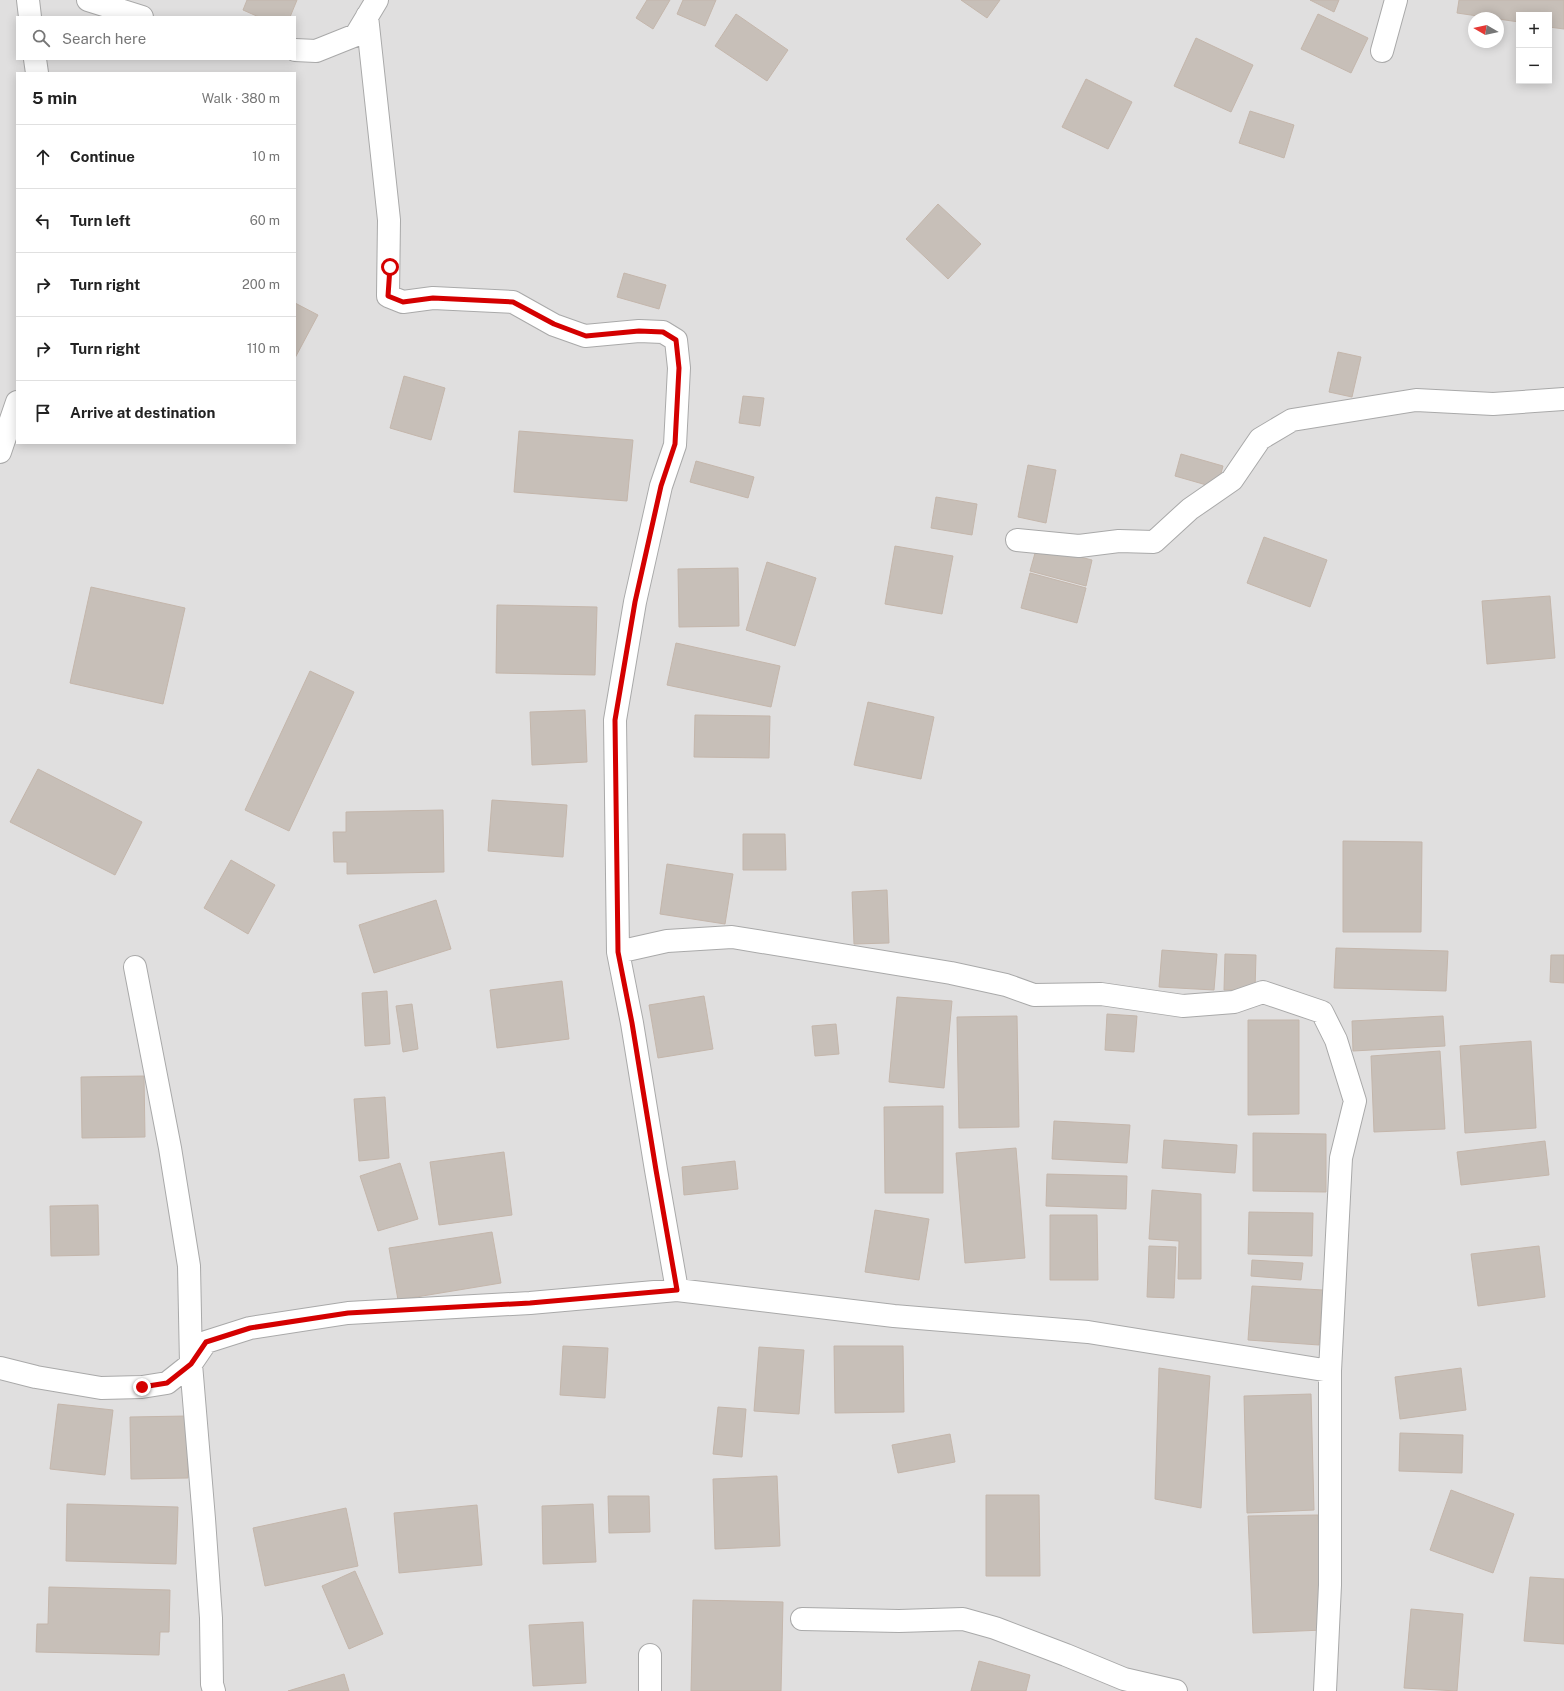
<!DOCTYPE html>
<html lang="en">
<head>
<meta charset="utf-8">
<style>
	:root { --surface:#fff; --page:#f6f6f6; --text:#222; --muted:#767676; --line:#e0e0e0 }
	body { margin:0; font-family:"Public Sans",sans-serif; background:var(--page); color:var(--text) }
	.controls { position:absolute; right:12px; top:12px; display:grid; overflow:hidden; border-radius:0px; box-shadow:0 2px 10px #0003 }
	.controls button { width:36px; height:36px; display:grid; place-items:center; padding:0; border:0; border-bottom:1px solid var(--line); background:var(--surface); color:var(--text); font:20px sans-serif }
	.compass { position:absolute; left:1468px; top:12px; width:36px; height:36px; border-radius:50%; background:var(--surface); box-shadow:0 2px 10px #0003; rotate:279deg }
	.stop { position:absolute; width:12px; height:12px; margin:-9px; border:3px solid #d40000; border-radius:50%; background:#fff }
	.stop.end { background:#d40000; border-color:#fff; box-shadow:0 1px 4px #0008 }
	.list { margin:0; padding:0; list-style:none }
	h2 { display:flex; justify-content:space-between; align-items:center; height:52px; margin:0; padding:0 16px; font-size:17px }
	h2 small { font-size:13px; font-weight:400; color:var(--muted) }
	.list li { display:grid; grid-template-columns:26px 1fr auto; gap:12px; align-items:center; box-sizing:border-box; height:64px; padding:0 16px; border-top:1px solid var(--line) }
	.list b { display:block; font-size:15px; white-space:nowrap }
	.list em { font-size:13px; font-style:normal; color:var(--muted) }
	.icon { flex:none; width:22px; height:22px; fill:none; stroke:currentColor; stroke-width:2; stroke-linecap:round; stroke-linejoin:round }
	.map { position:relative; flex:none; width:1564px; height:1691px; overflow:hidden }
	.search { position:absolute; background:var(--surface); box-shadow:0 2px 10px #0003; left:16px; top:16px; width:280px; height:44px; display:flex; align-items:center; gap:10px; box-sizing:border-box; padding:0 14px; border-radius:0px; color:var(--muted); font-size:15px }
	.panel { position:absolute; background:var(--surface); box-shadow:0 2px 10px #0003; left:16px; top:72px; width:280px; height:372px; border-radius:0px }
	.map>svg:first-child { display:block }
</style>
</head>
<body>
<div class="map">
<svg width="1564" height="1691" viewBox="0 0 1564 1691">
	<rect width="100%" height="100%" fill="#f2efe9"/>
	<path fill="#e0dfdf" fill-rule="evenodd" d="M0,0H1564V1691H0ZM1519,15H1549V81H1519ZM17,17H295V59H17ZM1474,18H1498V42H1474ZM17,73H295V443H17Z"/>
	<path fill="#c7bfb8" stroke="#c4b6ab" d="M247,0H297L290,17H259L243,10Z
		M647,0H670L653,29L636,18Z
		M683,0H716L705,26L677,14Z
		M961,0H1000L987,18Z
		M1310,0H1339L1334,12Z
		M1459,0H1564V29L1549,27V15H1519V22L1457,13Z
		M736,14L788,50L767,81L715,46Z
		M1318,14L1368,38L1351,73L1301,49Z
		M1196,38L1253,65L1231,112L1174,86Z
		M1086,79L1132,102L1108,149L1062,127Z
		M1250,111L1294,125L1284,158L1239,143Z
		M938,204L981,244L948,279L906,239Z
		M624,273L666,285L659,309L617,297Z
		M295,303L318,315L295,358Z
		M1338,352L1361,357L1352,397L1329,392Z
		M404,376L445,388L431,440L390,428Z
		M743,396L764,398L760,426L739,423Z
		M519,431L633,440L627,501L514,492Z
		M1181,454L1223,466L1217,488L1175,476Z
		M696,461L754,477L748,498L690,482Z
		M1028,465L1056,470L1046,523L1018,517Z
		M936,497L977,504L972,535L931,528Z
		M1264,537L1327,560L1310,607L1247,583Z
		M895,546L953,556L942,614L885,604Z
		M1037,546L1092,560L1086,586L1030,571Z
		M767,562L816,578L795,646L746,630Z
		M738,568L739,626L679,627L678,569Z
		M1030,573L1086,588L1077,623L1021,608Z
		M91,587L185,608L163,704L70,683Z
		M1550,596L1555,658L1487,664L1482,601Z
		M497,605L597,607L595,675L496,673Z
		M676,643L780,666L771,707L667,685Z
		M310,671L354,692L289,831L245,810Z
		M868,702L934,717L921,779L854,765Z
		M585,710L587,762L532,765L530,712Z
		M695,715L770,716L769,758L694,757Z
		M38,769L142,822L115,875L10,822Z
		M492,800L567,805L563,857L488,851Z
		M443,810L444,872L347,874V862H334L333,832H346V812Z
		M743,834H785L786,870H743Z
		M1343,841L1422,842L1421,932H1343Z
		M231,860L275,885L248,934L204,908Z
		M667,864L733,874L725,924L660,914Z
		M887,890L889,943L854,944L852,892Z
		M436,900L451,949L374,973L359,925Z
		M1336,948L1448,951L1446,991L1334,988Z
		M1162,950L1217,954L1214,990L1159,987Z
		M1225,954L1256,955L1255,990H1224Z
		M1551,955H1564V983L1550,982Z
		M562,981L569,1039L497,1048L490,990Z
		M387,991L390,1044L365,1046L362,993Z
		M704,996L713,1049L658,1058L649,1005Z
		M897,997L952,1001L944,1088L889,1082Z
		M412,1004L418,1049L403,1052L396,1006Z
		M1107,1014L1137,1016L1134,1052L1105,1050Z
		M1017,1016L1019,1127L959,1128L957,1017Z
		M1443,1016L1445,1046L1353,1051L1352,1021Z
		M1248,1020H1299V1114L1248,1115Z
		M836,1024L839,1054L815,1056L812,1026Z
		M1531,1041L1536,1128L1465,1133L1460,1046Z
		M1440,1051L1445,1129L1374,1132L1371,1056Z
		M144,1076L145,1137L82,1138L81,1077Z
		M385,1097L389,1158L359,1161L354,1099Z
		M943,1106V1193H885L884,1107Z
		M1054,1121L1130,1125L1127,1163L1052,1159Z
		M1253,1133L1326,1134V1192L1253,1191Z
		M1164,1140L1237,1145L1235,1173L1162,1168Z
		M1545,1141L1549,1175L1461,1185L1457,1152Z
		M1016,1148L1025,1258L965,1263L956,1153Z
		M504,1152L512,1215L439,1225L430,1162Z
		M735,1161L738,1189L684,1195L682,1167Z
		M400,1163L418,1219L378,1231L360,1176Z
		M1047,1174L1127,1176L1126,1209L1046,1206Z
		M1152,1190L1201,1194V1279H1178L1179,1241L1149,1239Z
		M98,1205L99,1255L51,1256L50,1206Z
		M875,1210L929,1219L919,1280L865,1272Z
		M1249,1212L1313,1213L1312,1256L1248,1254Z
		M1050,1215H1097L1098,1280H1050Z
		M492,1232L501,1283L398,1300L389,1248Z
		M1149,1246L1176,1247L1174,1298L1147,1297Z
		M1539,1246L1545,1297L1478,1306L1471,1254Z
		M1252,1260L1303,1263L1301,1280L1251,1276Z
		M1252,1286L1323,1290L1319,1345L1248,1340Z
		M563,1346L608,1348L605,1398L560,1395Z
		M834,1346H903L904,1412L835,1413Z
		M759,1347L804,1350L799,1414L754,1411Z
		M1159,1368L1210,1376L1201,1508L1155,1499Z
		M1461,1368L1466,1410L1400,1419L1395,1377Z
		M1311,1394L1314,1510L1247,1513L1244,1396Z
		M58,1404L113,1410L105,1475L50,1469Z
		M718,1407L746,1409L742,1457L713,1454Z
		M187,1416L188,1478L131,1479L130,1417Z
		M1400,1433L1463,1435L1462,1473L1399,1471Z
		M950,1434L955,1462L898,1473L892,1445Z
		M777,1476L780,1546L715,1549L713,1479Z
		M1451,1490L1514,1514L1493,1573L1430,1550Z
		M986,1495H1039L1040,1576H986Z
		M608,1496H649L650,1532L609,1533Z
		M67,1504L178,1507L176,1564L66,1561Z
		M593,1504L596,1562L543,1564L542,1506Z
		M477,1505L482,1565L399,1573L394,1513Z
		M346,1508L358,1566L265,1586L253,1528Z
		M1318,1515L1323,1630L1253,1633L1248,1516Z
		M355,1571L383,1634L349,1649L322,1586Z
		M1530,1577L1564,1579V1644L1524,1641Z
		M49,1587L170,1590L169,1632H160L159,1655L36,1652L37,1624H48Z
		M693,1600L783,1602L781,1691H691Z
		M1411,1609L1463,1614L1457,1691L1404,1688Z
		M583,1622L586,1683L533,1686L529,1625Z
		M979,1661L1030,1675L1026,1691H971Z
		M344,1674L349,1691H288Z"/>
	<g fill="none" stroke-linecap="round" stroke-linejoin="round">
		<defs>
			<path id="minor" d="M28,0L30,17
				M88,0L142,17
				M367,16L389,220L388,296L403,302L433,298L513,302L554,325L585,336L639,331L663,332L676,340L679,368L675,445L661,486L635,602L615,720L618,952L632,1023L656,1170L677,1290
				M295,50L316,51L356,35L377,0
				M1382,51L1396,0
				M35,59L37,73
				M0,452L17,402
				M1017,540L1079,546L1119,541L1154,542L1190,509L1232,480L1260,439L1292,420L1416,400L1493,404L1564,399
				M618,952L667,941L732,937L951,973L1006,985L1034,995L1101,994L1183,1006L1234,1002L1263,992L1322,1012L1336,1040L1355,1101L1341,1158L1330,1371V1585L1325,1691
				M135,967L170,1148L189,1266L191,1364L204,1519L211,1618L212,1684L214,1691
				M0,1368L36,1377L101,1388L142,1387L167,1383L191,1364L206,1342L250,1328L348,1313L530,1303L677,1290L894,1316L1088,1332L1330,1371
				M802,1619L899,1621L963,1619L995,1628L1066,1655L1124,1679L1176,1691
				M650,1691V1655"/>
		</defs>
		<use href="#minor" stroke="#a9a9a9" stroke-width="24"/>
		<use href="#minor" stroke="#fff" stroke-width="22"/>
	</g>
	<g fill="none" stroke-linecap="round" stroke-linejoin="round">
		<path stroke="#d40000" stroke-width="5" d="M142,1387L167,1383L191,1364L206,1342L250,1328L348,1313L530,1303L677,1290L656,1170L632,1023L618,952L615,720L635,602L661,486L675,444L679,368L676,340L663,332L639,331L586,336L554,324L513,302L433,298L403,302L388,296L390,267"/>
	</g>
</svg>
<div class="controls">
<button>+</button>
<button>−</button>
</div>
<svg class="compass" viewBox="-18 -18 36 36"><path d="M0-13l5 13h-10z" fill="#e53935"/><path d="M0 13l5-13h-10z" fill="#767676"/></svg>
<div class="stop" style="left:390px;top:267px"></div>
<div class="stop end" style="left:142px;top:1387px"></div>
<div class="search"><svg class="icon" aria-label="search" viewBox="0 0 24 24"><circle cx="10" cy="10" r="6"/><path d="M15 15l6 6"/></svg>Search here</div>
<section class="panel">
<h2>5 min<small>Walk · 380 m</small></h2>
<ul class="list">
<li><svg class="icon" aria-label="ahead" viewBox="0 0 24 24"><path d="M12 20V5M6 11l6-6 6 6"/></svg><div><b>Continue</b></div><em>10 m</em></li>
<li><svg class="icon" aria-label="left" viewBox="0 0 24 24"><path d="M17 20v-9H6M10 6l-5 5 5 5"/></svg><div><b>Turn left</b></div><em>60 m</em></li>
<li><svg class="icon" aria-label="right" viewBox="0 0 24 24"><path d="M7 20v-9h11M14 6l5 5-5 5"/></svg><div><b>Turn right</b></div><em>200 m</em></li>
<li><svg class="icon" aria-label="right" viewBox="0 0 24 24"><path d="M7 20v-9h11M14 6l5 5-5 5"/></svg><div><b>Turn right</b></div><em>110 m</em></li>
<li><svg class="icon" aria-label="arrive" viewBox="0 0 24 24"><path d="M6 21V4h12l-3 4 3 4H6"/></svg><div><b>Arrive at destination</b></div></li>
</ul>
</section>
</div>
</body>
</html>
